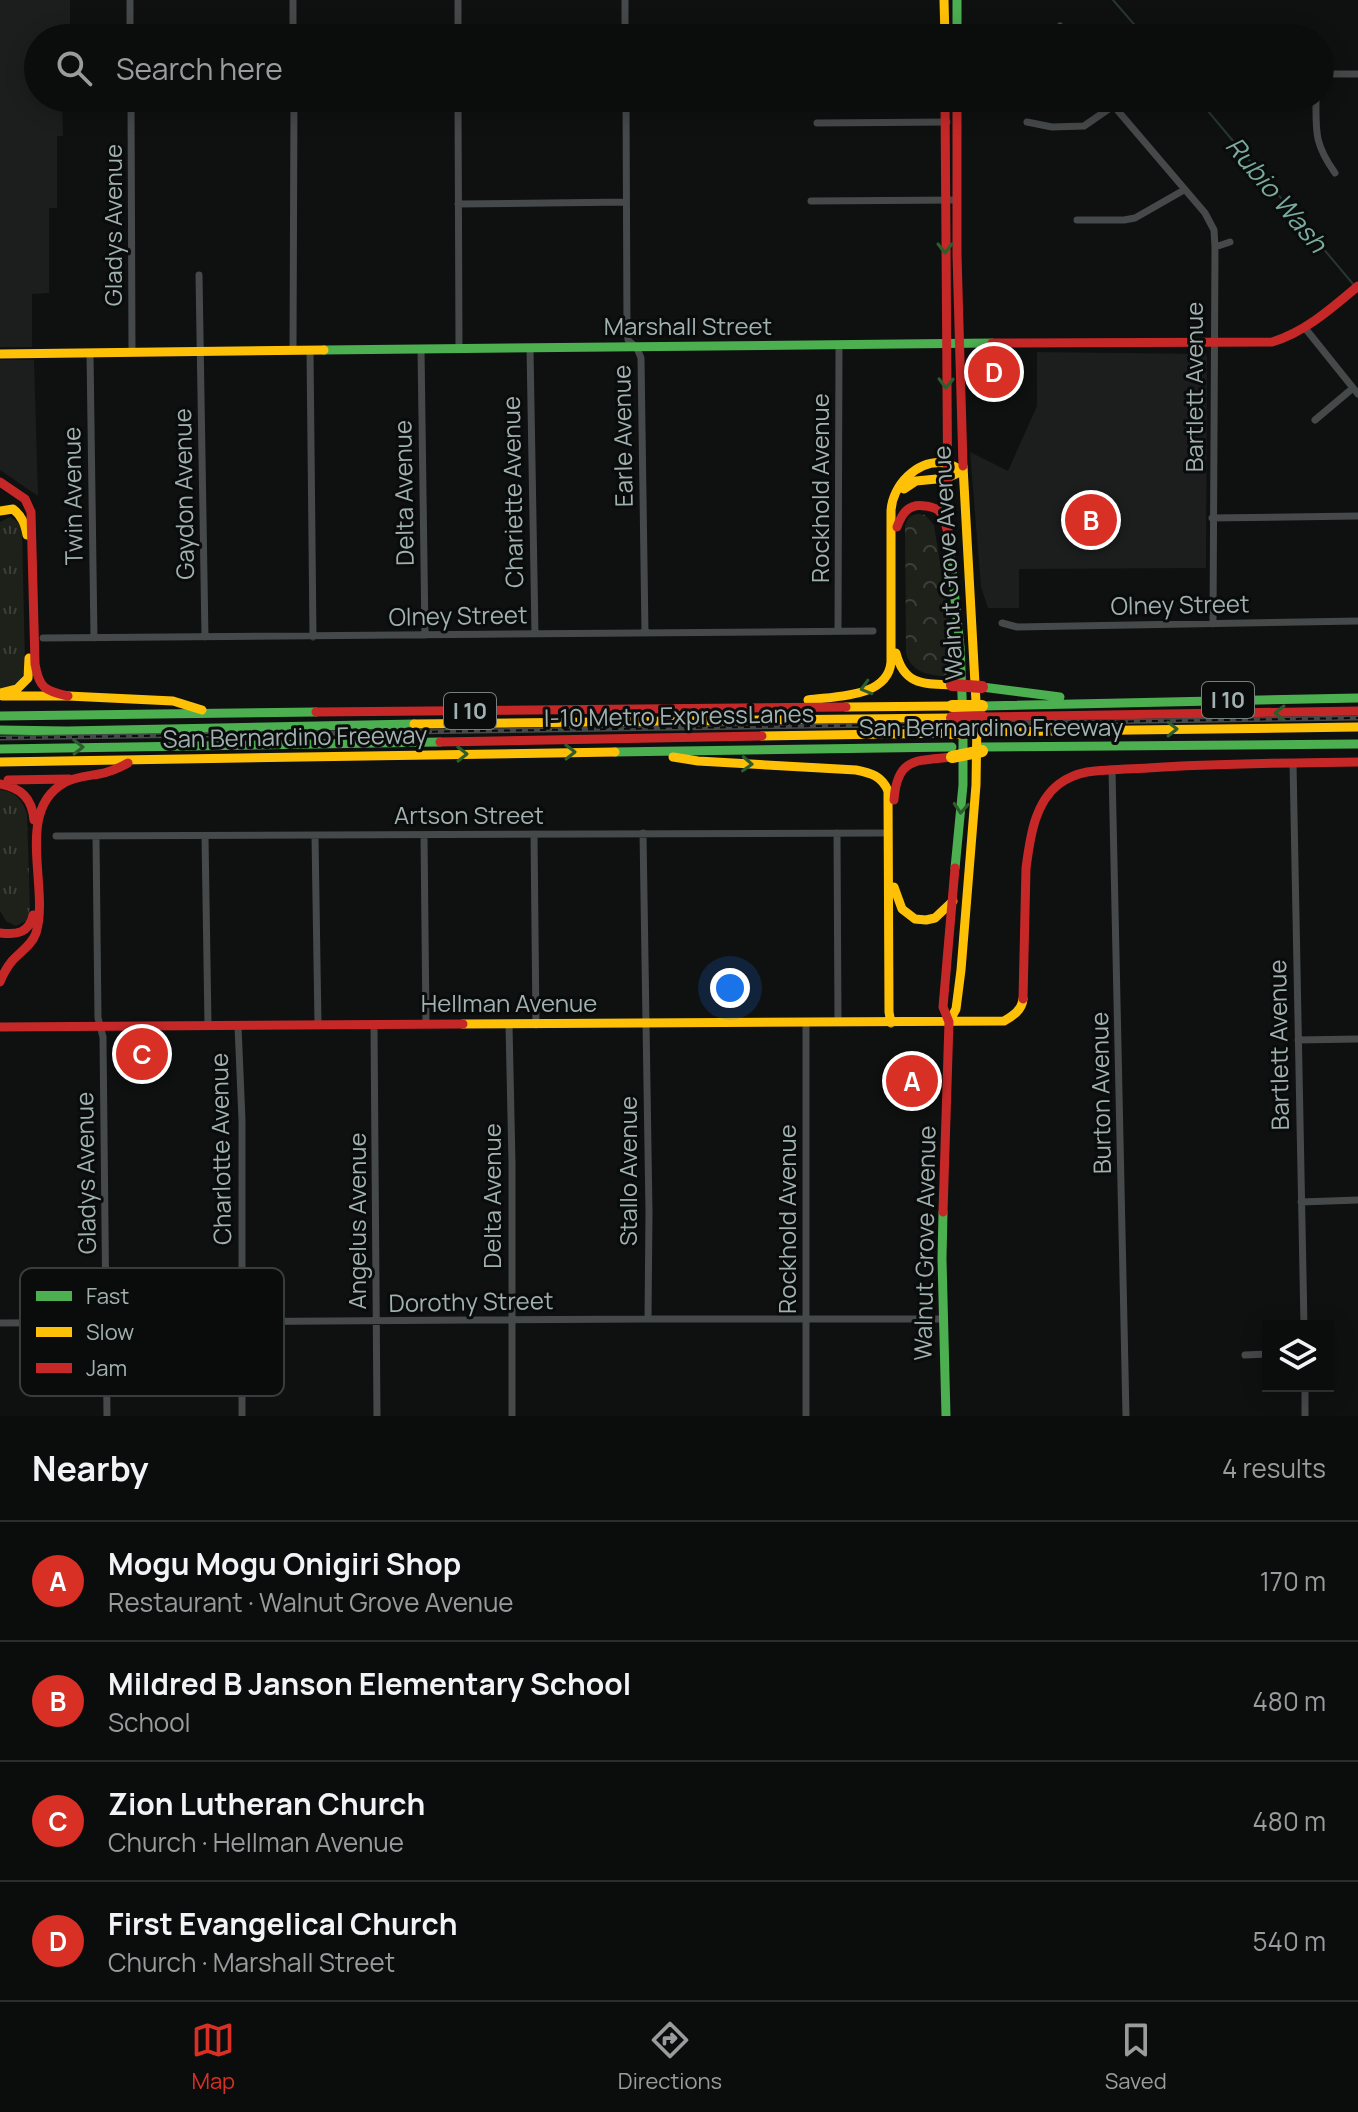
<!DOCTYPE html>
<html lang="en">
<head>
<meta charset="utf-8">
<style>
	:root { --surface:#0b0c0c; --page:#141515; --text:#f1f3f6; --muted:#9a9b9d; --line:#2b2c2d; --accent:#d93025 }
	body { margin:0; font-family:Manrope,sans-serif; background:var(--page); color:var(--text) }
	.controls { position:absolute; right:24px; bottom:24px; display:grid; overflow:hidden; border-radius:0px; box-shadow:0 4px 20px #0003 }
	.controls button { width:72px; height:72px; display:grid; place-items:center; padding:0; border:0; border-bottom:2px solid var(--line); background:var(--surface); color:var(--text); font:40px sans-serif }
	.you { position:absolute; left:730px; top:988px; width:28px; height:28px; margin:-20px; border:6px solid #fff; border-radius:50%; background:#1a73e8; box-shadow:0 0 0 12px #1a73e833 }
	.badge { display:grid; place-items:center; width:52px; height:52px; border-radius:50%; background:var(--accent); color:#fff; font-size:26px; font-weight:700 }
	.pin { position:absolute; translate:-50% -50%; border:4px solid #fff; box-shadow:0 2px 8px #0006 }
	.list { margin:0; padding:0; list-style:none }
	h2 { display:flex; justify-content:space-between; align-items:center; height:104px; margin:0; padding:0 32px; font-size:34px }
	h2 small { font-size:26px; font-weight:400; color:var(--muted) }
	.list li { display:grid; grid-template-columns:52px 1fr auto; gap:24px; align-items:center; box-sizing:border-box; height:120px; padding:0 32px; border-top:2px solid var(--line) }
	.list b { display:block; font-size:30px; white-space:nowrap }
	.list p { margin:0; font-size:26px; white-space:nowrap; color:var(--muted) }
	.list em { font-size:26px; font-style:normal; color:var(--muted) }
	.icon { flex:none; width:44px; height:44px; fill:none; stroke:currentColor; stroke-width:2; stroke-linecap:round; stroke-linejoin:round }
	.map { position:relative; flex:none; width:1358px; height:1416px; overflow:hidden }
	.search { position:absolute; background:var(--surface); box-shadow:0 4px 20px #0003; left:24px; right:24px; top:24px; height:88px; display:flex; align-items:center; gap:20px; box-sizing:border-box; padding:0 28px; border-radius:44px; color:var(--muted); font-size:30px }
	.sheet { height:584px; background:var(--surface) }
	nav { display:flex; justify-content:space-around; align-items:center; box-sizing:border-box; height:112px; border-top:2px solid var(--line); background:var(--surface); font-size:22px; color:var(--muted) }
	nav a { display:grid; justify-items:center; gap:4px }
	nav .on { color:var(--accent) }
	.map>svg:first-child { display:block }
</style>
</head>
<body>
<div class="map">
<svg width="1358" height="1416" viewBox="0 0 1358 1416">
	<defs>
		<pattern id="grass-tufts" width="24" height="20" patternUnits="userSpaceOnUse" patternTransform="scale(2)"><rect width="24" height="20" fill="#1e201a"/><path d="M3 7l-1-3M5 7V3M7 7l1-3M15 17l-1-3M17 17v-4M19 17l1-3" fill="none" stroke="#3c3e39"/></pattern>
		<pattern id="forest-crowns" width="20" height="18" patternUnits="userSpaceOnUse" patternTransform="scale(2)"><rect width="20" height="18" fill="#1e201a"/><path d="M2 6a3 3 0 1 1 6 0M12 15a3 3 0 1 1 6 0" fill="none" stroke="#3c3e39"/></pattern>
	</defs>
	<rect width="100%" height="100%" fill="#0f1010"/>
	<path fill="#1c1e1e" d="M0,0H70V38H38V98H62L63,136H57V208H49V293L32,294V347H0Z
		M1037,352L1206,354L1207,358L1206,568L1019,569V608H988L981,587L970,452L1008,471L1037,406Z
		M0,360H34L38,496L0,470Z"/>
	<path fill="url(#grass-tufts)" d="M10,517L19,523L22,533L25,664C22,683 18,685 0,690V522Z
		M0,790C15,791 23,800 27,814L30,909L26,921L16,926L6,921L0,911Z"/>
	<path fill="url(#forest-crowns)" d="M918,514L925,515L934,525L947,607L952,677C932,675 911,675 906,652L905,526C907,519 910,515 918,514Z"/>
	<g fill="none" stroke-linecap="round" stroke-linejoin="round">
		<path stroke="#283633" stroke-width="2" d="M1113,0L1146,38
			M1197,98L1353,284"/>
		<path stroke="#454949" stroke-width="7" d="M130,0V38
			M293,0V38
			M458,0V38
			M625,0V38
			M1060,26L1068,38
			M836,30L957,29
			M1320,74H1358
			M131,98L132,352
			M458,98L459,349
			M626,98L627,330L628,340L637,348L641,358L645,633
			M1107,98L1205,213L1214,230L1215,247L1230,242
			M1316,98C1316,132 1314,143 1335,173
			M1027,122L1052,127L1084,126L1113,106
			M817,123L947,122
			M811,201L957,200
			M458,204L626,202
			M1077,220H1124L1135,218L1184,190
			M199,275L205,637
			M1305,328L1358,394
			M530,348L535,634
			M421,349L425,635
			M293,350L294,98
			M310,350L313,637
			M90,353L94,638
			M1315,420L1353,388
			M1212,518L1358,516
			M1002,623L1017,627L1358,621
			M1213,624L1215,247
			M838,631L839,346
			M43,638L873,631
			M1293,763L1304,1326
			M1112,770L1126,1416
			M643,833L649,1212L648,1319
			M837,833L838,1022
			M534,834L536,1025
			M424,835L426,1024
			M56,836L882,833
			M205,836L208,1025
			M315,836L318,1025
			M96,837L98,1018L103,1037L107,1416
			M806,1022V1416
			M374,1025L377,1416
			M509,1025L512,1163V1416
			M238,1026L242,1120V1416
			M1298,1040L1358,1039
			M1301,1202L1358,1200
			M0,1323L648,1319H943
			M1245,1355L1268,1354
			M1305,1386V1416"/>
		<path stroke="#4caf50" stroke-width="9" d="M957,0V38
			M324,350L992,343
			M948,532L960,647L963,720V785L955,868
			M982,687L1060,697
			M982,706L1358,698
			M0,716L316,712
			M0,730L67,731L414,724
			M982,747L1358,744
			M0,749L440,742
			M615,752L952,747
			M943,1212L942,1259L946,1416"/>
		<path stroke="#ffc107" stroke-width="9" d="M944,0L945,38
			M0,354L324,350
			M904,489L916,481L947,478L963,471
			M0,511L13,509C22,516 25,524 27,535
			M896,653C904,685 923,684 952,685
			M0,693L17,689L28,678L29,658
			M2,696H68L173,701L202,710
			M808,700C835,696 888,698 891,662V511C892,486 917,459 945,463C951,464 957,468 963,471
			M846,707L952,706
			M414,724L952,718
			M982,732L1358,727
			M762,736L952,733
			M673,757L698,761L856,770C871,773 882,776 888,791L889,1012L891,1023
			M0,762L615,752
			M894,887L902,909L915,919L926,920L935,918L953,901
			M949,1022L956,1009L961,970L976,785L977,720L963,466
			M463,1024L1004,1021C1013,1016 1022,1010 1023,999"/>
		<path stroke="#c62828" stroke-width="9" d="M945,98L948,532
			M957,98V255L963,466
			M992,343L1272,342C1305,332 1332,308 1358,286
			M0,482L25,499L31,512L35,664C39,688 45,691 68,696
			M897,527C902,513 909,503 925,506C928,506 935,508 938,510C945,516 946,526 948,534
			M316,712L846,707
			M982,717L1358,711
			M440,742L762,736
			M8,780L69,779
			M0,784C21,788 32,798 34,820
			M894,800C897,757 916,761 952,757
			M0,933C17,935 29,933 33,915
			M0,982C3,974 7,967 12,961C20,952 32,945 36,933C50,889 14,811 64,783C74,777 88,776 99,774C110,772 119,768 128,763
			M1023,999L1026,868C1030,839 1034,803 1059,784C1067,778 1077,774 1087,772C1107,769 1128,769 1148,768C1218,763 1288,763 1358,762
			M0,1027L463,1024
			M943,1212L949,1022L943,1007L955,868"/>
		<defs>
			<path id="rail" d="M0,738L1358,718"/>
		</defs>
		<use href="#rail" stroke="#454949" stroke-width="5"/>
		<use href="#rail" stroke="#0a0b0b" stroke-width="2" stroke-dasharray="6" stroke-linecap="butt"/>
		<path stroke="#ffc107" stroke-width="12" d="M952,706H982
			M952,733L982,732
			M952,757L982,751"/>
		<path stroke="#c62828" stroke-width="12" d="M952,685L982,687
			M952,718L982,717"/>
	</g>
	<defs><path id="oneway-chevron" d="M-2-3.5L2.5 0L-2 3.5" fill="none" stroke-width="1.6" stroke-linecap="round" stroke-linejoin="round" transform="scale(2)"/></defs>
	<g stroke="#2b5d2e">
		<use href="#oneway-chevron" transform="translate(945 248) rotate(90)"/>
		<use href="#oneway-chevron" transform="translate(946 383) rotate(91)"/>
		<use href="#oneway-chevron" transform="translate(866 688) rotate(164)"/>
		<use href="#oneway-chevron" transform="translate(1280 713) rotate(179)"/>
		<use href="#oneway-chevron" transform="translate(1172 729) rotate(-1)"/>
		<use href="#oneway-chevron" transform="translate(78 747) rotate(-1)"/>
		<use href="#oneway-chevron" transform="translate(570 752) rotate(-1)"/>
		<use href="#oneway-chevron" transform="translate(462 754) rotate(-1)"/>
		<use href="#oneway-chevron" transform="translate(747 764) rotate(3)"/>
		<use href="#oneway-chevron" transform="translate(961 808) rotate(94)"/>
	</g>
	<g text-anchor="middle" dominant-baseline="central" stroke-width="6" stroke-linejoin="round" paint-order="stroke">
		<g fill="#0a0b0b" stroke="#747f7e" stroke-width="2">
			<rect x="1202" y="682" width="52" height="36" rx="6"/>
			<rect x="444" y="693" width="52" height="36" rx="6"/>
		</g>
		<g font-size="22" font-weight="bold" fill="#a1b1b0">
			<text x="1228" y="700">I 10</text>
			<text x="470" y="711">I 10</text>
		</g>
		<g font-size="24" fill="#a1b1b0" stroke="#0a0b0b">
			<text transform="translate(112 225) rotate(-90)">Gladys Avenue</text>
			<text x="688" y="325">Marshall Street</text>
			<text transform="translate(1193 387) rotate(-90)">Bartlett Avenue</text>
			<text transform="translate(622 436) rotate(-91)">Earle Avenue</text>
			<text transform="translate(819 488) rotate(-90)">Rockhold Avenue</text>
			<text transform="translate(512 492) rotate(-91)">Chariette Avenue</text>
			<text transform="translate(403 493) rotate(-91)">Delta Avenue</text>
			<text transform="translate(183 494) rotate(-91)">Gaydon Avenue</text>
			<text transform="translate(72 496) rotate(-91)">Twin Avenue</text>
			<text transform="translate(947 563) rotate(-93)">Walnut Grove Avenue</text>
			<text transform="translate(1180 604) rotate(-1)">Olney Street</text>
			<text transform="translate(458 615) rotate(-1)">Olney Street</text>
			<text transform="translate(679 715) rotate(-1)">I-10 Metro ExpressLanes</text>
			<text x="991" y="726">San Bernardino Freeway</text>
			<text transform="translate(295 736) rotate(-1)">San Bernardino Freeway</text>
			<text x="469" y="814">Artson Street</text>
			<text x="509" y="1002">Hellman Avenue</text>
			<text transform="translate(1278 1045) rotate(-91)">Bartlett Avenue</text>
			<text transform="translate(1100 1093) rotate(-91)">Burton Avenue</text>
			<text transform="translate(220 1149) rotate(-91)">Charlotte Avenue</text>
			<text transform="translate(627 1171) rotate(-90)">Stallo Avenue</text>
			<text transform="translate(85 1173) rotate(-91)">Gladys Avenue</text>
			<text transform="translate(491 1196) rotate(-90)">Delta Avenue</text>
			<text transform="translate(786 1219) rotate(-90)">Rockhold Avenue</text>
			<text transform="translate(356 1221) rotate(-90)">Angelus Avenue</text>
			<text transform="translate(924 1243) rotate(-89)">Walnut Grove Avenue</text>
			<text transform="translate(471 1301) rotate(-1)">Dorothy Street</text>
		</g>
		<g font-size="26" font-style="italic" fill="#79ab9d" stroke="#0a0b0b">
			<text transform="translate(1277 194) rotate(50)">Rubio Wash</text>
		</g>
	</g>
	<rect x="20" y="1268" width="264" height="128" rx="12" fill="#0a0b0b" stroke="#373d3d" stroke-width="2"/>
	<rect x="36" y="1291" width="36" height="10" fill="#4caf50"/>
	<rect x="36" y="1327" width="36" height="10" fill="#ffc107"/>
	<rect x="36" y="1363" width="36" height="10" fill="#c62828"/>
	<g font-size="22" fill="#a1b1b0">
		<text x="86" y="1304">Fast</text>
		<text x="86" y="1340">Slow</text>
		<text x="86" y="1376">Jam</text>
	</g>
</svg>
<div class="controls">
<button><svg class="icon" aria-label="layers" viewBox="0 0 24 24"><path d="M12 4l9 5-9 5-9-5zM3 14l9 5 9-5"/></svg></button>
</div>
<div class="you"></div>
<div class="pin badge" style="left:912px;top:1081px">A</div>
<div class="pin badge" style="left:1091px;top:520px">B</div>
<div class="pin badge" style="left:142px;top:1054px">C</div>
<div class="pin badge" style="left:994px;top:372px">D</div>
<div class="search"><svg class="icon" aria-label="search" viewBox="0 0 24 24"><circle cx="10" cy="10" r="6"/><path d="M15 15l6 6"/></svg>Search here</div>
</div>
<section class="sheet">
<h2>Nearby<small>4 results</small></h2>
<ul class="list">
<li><span class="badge">A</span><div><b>Mogu Mogu Onigiri Shop</b><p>Restaurant · Walnut Grove Avenue</p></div><em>170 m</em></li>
<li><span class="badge">B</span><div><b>Mildred B Janson Elementary School</b><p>School</p></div><em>480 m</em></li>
<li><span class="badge">C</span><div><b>Zion Lutheran Church</b><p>Church · Hellman Avenue</p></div><em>480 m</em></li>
<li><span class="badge">D</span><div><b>First Evangelical Church</b><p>Church · Marshall Street</p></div><em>540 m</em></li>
</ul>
</section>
<nav>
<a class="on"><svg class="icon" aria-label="map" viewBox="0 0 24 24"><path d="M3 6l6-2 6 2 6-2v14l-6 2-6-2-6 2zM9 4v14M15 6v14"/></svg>Map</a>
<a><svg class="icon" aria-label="directions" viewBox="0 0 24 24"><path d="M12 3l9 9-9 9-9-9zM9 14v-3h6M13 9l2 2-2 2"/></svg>Directions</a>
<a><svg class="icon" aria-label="saved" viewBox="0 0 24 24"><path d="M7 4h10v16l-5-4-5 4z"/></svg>Saved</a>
</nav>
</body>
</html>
